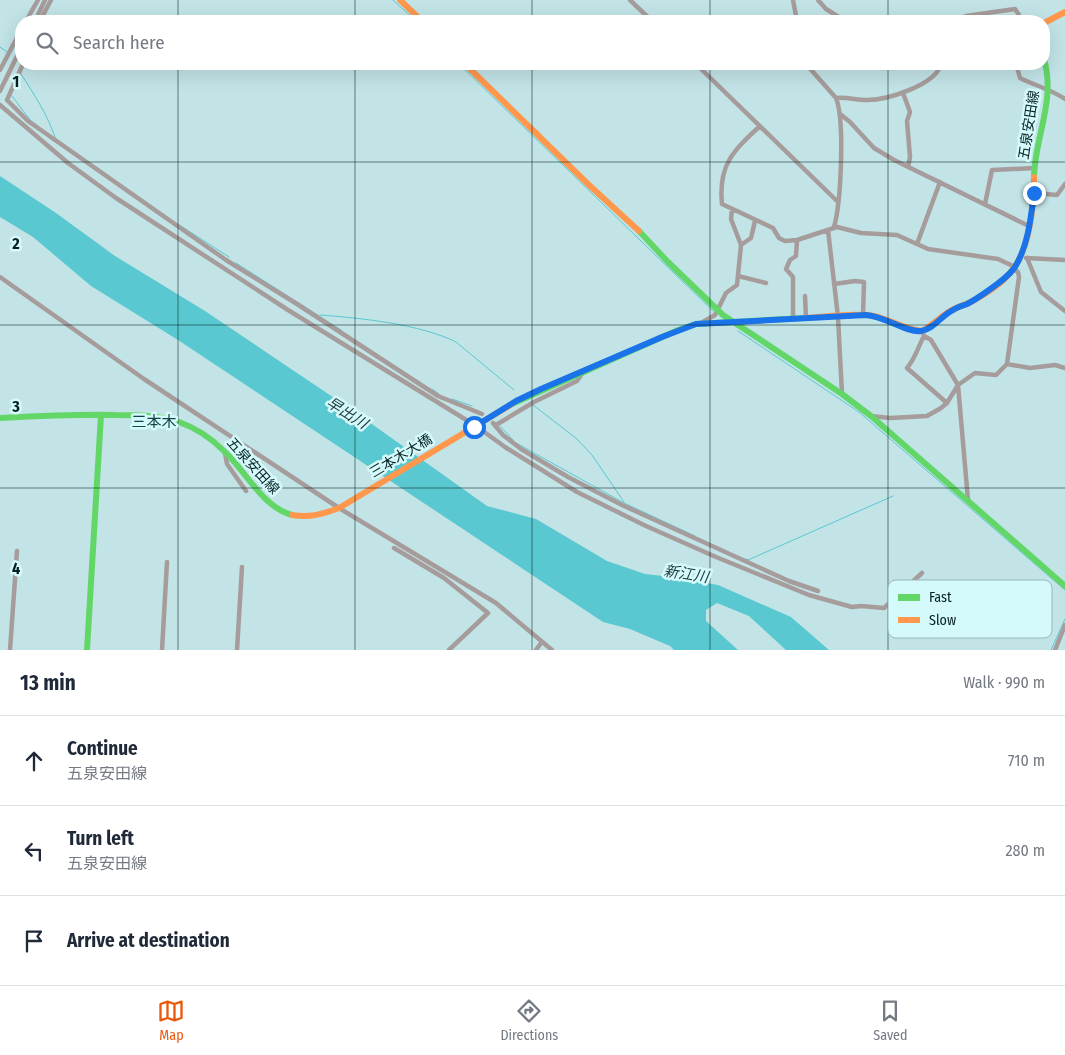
<!DOCTYPE html>
<html lang="en">
<head>
<meta charset="utf-8">
<style>
	:root { --surface:#fff; --page:#f6f6f7; --text:#1f2937; --muted:#747a83; --line:#e0e1e3; --accent:#ea580c }
	body { margin:0; font-family:"Fira Sans Condensed","Noto Sans JP",sans-serif; background:var(--page); color:var(--text) }
	.stop { position:absolute; width:15px; height:15px; margin:-11px; border:4px solid #1a73e8; border-radius:50%; background:#fff }
	.stop.end { background:#1a73e8; border-color:#fff; box-shadow:0 1px 5px #0008 }
	.list { margin:0; padding:0; list-style:none }
	h2 { display:flex; justify-content:space-between; align-items:center; height:65px; margin:0; padding:0 20px; font-size:21px }
	h2 small { font-size:16px; font-weight:400; color:var(--muted) }
	.list li { display:grid; grid-template-columns:32px 1fr auto; gap:15px; align-items:center; box-sizing:border-box; height:90px; padding:0 20px; border-top:1px solid var(--line) }
	.list b { display:block; font-size:19px; white-space:nowrap }
	.list p { margin:0; font-size:16px; white-space:nowrap; color:var(--muted) }
	.list em { font-size:16px; font-style:normal; color:var(--muted) }
	.icon { flex:none; width:28px; height:28px; fill:none; stroke:currentColor; stroke-width:2; stroke-linecap:round; stroke-linejoin:round }
	.map { position:relative; flex:none; width:1065px; height:650px; overflow:hidden }
	.search { position:absolute; background:var(--surface); box-shadow:0 5px 20px #0002; left:15px; right:15px; top:15px; height:55px; display:flex; align-items:center; gap:12px; box-sizing:border-box; padding:0 18px; border-radius:20px; color:var(--muted); font-size:19px }
	.sheet { height:335px; background:var(--surface) }
	nav { display:flex; justify-content:space-around; align-items:center; box-sizing:border-box; height:70px; border-top:1px solid var(--line); background:var(--surface); font-size:14px; color:var(--muted) }
	nav a { display:grid; justify-items:center; gap:2px }
	nav .on { color:var(--accent) }
	.map>svg:first-child { display:block }
</style>
</head>
<body>
<div class="map">
<svg width="1065" height="650" viewBox="0 0 1065 650">
	<rect width="100%" height="100%" fill="#c2e4e7"/>
	<path fill="#5ac8d0" d="M0,176L56,213L115,256L205,311L355,412L487,506L536,519L607,561L645,574L672,577L718,585L791,617L829,650H786L749,616L717,603L706,610V621L738,650H674L670,646L630,629L603,622L178,340L91,286L33,237L0,217Z"/>
	<g fill="none" stroke-linecap="round" stroke-linejoin="round">
		<path stroke="#5ac8d0" stroke-width="1" d="M393,0L416,21
			M0,47L7,52
			M459,64L713,311
			M21,74C34,94 47,114 55,137
			M12,96L31,121L37,125
			M181,226L229,257
			M236,263L341,330
			M320,315C360,318 420,324 456,342L514,390
			M738,331L859,412L1065,590
			M432,389L439,394
			M452,399L472,406
			M533,405L577,439L592,455L624,502
			M500,426L513,440
			M516,443L624,503L695,536
			M746,559L748,560L893,496
			M1051,650L1065,619"/>
		<path stroke="#a59c9b" stroke-width="4.5" d="M630,0L652,21
			M793,0L797,21
			M818,0L826,9L845,21
			M26,21L38,0
			M35,21L45,0
			M40,21L51,0
			M955,21L966,16L1015,9L1023,21
			M23,64L7,100L28,121L226,260L297,304L438,396L482,414
			M696,64L838,202
			M806,64L836,98C845,121 841,203 834,227
			M1009,64L1017,67L1020,78C1036,86 1050,89 1065,99
			M0,70L21,30
			M0,91L21,48
			M903,93L910,112L907,121L910,157L908,167
			M836,98C847,97 857,100 867,100C887,100 936,85 941,64
			M0,105L68,163L116,198L288,310L476,426L505,447L577,492L646,526L716,557L809,595L852,607L861,606L884,608L922,573
			M840,114L850,122L874,148L894,160L1029,226
			M760,126C733,151 718,165 722,204L773,228L779,238L785,241L797,240L837,227L861,233L897,235L928,249L998,259L1015,267
			M1034,193L1057,195L1065,184
			M985,204L992,170L1035,168
			M732,209L731,219L741,245
			M828,230L838,317L842,394
			M917,244L940,182
			M1026,258L1065,260
			M1027,258L1041,292L1065,311
			M738,276L766,283
			M0,277L144,379L339,508L496,603L552,650
			M834,284L855,281L864,282L863,315
			M805,296L806,318
			M793,319V277L786,269L790,260L796,256L797,240
			M701,323L715,315L726,293L737,285L741,245L751,238L755,221
			M922,331L924,336L931,340L958,385L968,500
			M924,336C918,347 915,359 907,368L947,403
			M1007,364L1019,277L1018,272L1013,269
			M871,416L890,418L927,416L941,408L947,403L958,385L975,373L996,375L1007,364L1030,368L1055,365L1065,368
			M493,423L503,435L521,449L568,477L622,505L789,581L818,591
			M496,425L534,402L577,381L583,372
			M225,453L227,464L246,491
			M394,548L444,578L488,613L449,650
			M10,650L17,551
			M162,650L167,562
			M237,650L242,567
			M536,650L541,643
			M1055,650L1065,625"/>
		<path stroke="#63d668" stroke-width="6" d="M1034,177C1035,136 1056,101 1044,59
			M639,231L668,262L723,315L842,394L871,416L1065,586
			M512,404L678,330L696,324L805,318
			M0,418C38,416 76,414 115,415C137,415 158,415 179,422C196,428 211,438 224,451C246,471 262,507 292,515
			M87,650L101,415"/>
		<path stroke="#ff974d" stroke-width="6" d="M400,0L422,21
			M1044,23L1065,12
			M465,64L589,185L639,231
			M805,318C825,317 855,312 874,316C891,320 905,329 922,331C932,325 940,317 950,311C959,306 969,304 978,298C990,291 1005,281 1013,269C1030,247 1034,205 1034,177
			M292,515C310,518 323,514 339,508L512,404"/>
	</g>
	<g fill="none" stroke-linecap="round" stroke-linejoin="round">
		<path stroke="#1a73e8" stroke-width="6" d="M474,427L516,401L541,389L662,337L696,324L866,315C884,316 907,333 921,331C934,329 942,315 953,310C957,307 962,306 967,304C975,300 982,295 989,290C999,283 1009,276 1015,267C1028,246 1031,217 1034,193"/>
	</g>
	<path fill="none" stroke="#072123" stroke-width="1" stroke-opacity="0.55" d="M178,0V21M355,0V21M532,0V21M710,0V21M888,0V21M178,64V650M355,64V650M532,64V650M710,64V650M888,64V650M0,162H1065M0,325H1065M0,488H1065"/>
	<g text-anchor="middle" dominant-baseline="central" stroke-width="5" stroke-linejoin="round" paint-order="stroke">
		<g font-size="14" fill="#072123" stroke="#d5fafc">
			<text transform="translate(1029 125) rotate(-81)">五泉安田線</text>
			<text transform="translate(401 456) rotate(-31)">三本木大橋</text>
			<text transform="translate(253 466) rotate(48)">五泉安田線</text>
		</g>
		<g font-size="15" font-style="italic" fill="#1c383b" stroke="#d5fafc">
			<text transform="translate(347 413) rotate(32)">早出川</text>
			<text transform="translate(686 574) rotate(9)">新江川</text>
		</g>
		<g font-size="15" fill="#144447" stroke="#d5fafc">
			<text x="154" y="422">三本木</text>
		</g>
	</g>
	<rect x="888" y="580" width="164" height="58" rx="8" fill="#d5fafc" stroke="#97b9bb" stroke-width="1"/>
	<rect x="898" y="594" width="22" height="7" fill="#63d668"/>
	<rect x="898" y="617" width="22" height="6" fill="#ff974d"/>
	<g font-size="14" fill="#072123">
		<text x="929" y="602">Fast</text>
		<text x="929" y="625">Slow</text>
	</g>
	<g font-size="16" text-anchor="middle" font-weight="bold" fill="#072123" stroke="#d5fafc" stroke-width="5" stroke-linejoin="round" paint-order="stroke">
		<text x="16" y="87">1</text>
		<text x="16" y="249">2</text>
		<text x="16" y="412">3</text>
		<text x="16" y="574">4</text>
	</g>
</svg>
<div class="stop" style="left:474px;top:427px"></div>
<div class="stop end" style="left:1034px;top:193px"></div>
<div class="search"><svg class="icon" aria-label="search" viewBox="0 0 24 24"><circle cx="10" cy="10" r="6"/><path d="M15 15l6 6"/></svg>Search here</div>
</div>
<section class="sheet">
<h2>13 min<small>Walk · 990 m</small></h2>
<ul class="list">
<li><svg class="icon" aria-label="ahead" viewBox="0 0 24 24"><path d="M12 20V5M6 11l6-6 6 6"/></svg><div><b>Continue</b><p>五泉安田線</p></div><em>710 m</em></li>
<li><svg class="icon" aria-label="left" viewBox="0 0 24 24"><path d="M17 20v-9H6M10 6l-5 5 5 5"/></svg><div><b>Turn left</b><p>五泉安田線</p></div><em>280 m</em></li>
<li><svg class="icon" aria-label="arrive" viewBox="0 0 24 24"><path d="M6 21V4h12l-3 4 3 4H6"/></svg><div><b>Arrive at destination</b></div></li>
</ul>
</section>
<nav>
<a class="on"><svg class="icon" aria-label="map" viewBox="0 0 24 24"><path d="M3 6l6-2 6 2 6-2v14l-6 2-6-2-6 2zM9 4v14M15 6v14"/></svg>Map</a>
<a><svg class="icon" aria-label="directions" viewBox="0 0 24 24"><path d="M12 3l9 9-9 9-9-9zM9 14v-3h6M13 9l2 2-2 2"/></svg>Directions</a>
<a><svg class="icon" aria-label="saved" viewBox="0 0 24 24"><path d="M7 4h10v16l-5-4-5 4z"/></svg>Saved</a>
</nav>
</body>
</html>
